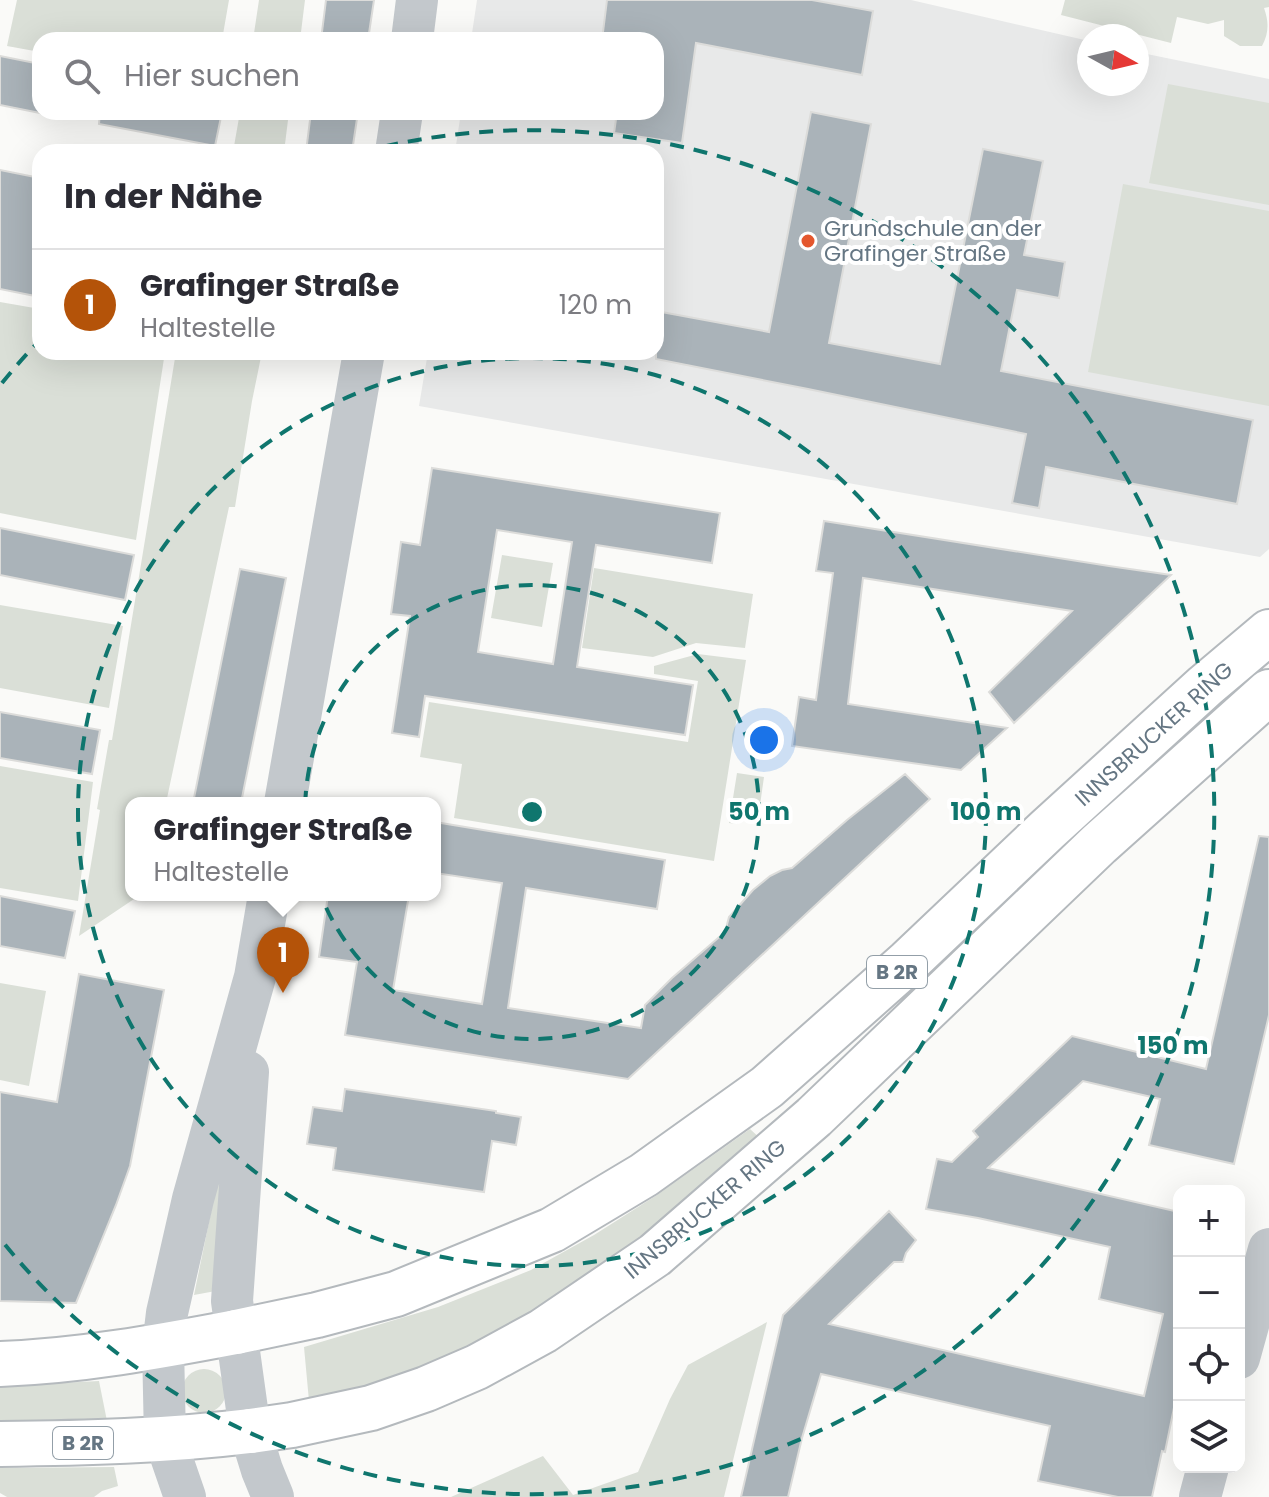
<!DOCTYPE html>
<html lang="de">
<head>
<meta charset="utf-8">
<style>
	:root { --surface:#fff; --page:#f7f7f7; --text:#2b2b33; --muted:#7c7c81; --line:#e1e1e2; --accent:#b45309 }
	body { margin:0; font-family:Poppins,sans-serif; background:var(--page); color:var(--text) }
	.controls { position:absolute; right:24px; bottom:24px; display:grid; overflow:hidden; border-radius:16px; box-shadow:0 8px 32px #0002 }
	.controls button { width:72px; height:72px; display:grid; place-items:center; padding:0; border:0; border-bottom:2px solid var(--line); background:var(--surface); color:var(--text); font:40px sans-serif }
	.compass { position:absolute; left:1077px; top:24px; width:72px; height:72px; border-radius:50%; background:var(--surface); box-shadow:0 8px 32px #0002; rotate:98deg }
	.you { position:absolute; left:764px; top:740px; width:28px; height:28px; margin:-20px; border:6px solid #fff; border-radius:50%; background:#1a73e8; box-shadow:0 0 0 12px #1a73e833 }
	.badge { display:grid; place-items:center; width:52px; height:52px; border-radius:50%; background:var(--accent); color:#fff; font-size:26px; font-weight:700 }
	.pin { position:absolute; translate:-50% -66px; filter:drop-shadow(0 2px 4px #0008) }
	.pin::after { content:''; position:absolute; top:42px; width:28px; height:24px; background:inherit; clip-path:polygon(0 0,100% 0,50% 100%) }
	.popup { position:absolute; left:125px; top:797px; width:316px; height:104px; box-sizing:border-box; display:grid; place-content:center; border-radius:16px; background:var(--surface); filter:drop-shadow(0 2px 6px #0005); font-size:26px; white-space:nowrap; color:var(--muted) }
	.popup b { font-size:30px; color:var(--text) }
	.popup::after { content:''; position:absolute; left:50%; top:100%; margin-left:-16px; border:16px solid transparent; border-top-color:var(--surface) }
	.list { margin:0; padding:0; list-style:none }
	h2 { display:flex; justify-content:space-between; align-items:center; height:104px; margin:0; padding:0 32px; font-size:34px }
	h2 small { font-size:26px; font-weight:400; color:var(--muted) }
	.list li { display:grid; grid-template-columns:52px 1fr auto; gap:24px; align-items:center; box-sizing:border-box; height:112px; padding:0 32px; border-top:2px solid var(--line) }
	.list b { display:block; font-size:30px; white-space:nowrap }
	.list p { margin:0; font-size:26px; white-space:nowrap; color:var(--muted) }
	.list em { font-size:26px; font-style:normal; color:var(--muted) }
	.icon { flex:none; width:44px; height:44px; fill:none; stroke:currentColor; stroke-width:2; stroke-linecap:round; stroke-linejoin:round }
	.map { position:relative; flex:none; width:1269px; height:1497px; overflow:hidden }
	.search { position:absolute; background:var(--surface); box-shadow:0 8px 32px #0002; left:32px; top:32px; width:632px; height:88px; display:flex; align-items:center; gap:20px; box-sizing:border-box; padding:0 28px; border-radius:24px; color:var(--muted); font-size:30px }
	.panel { position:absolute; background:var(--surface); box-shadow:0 8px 32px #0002; left:32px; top:144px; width:632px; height:216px; border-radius:24px }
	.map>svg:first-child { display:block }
</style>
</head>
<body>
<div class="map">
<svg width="1269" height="1497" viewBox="0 0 1269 1497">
	<rect width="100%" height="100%" fill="#fafaf8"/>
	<path fill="#e8e9e9" d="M477,0H911L1089,41V84H1137V52L1269,79V549L1260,557L419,406L428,352H656V152H455L461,112H656V40H471Z"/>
	<path fill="#dadfd7" d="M17,0H229L222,40H40V52L7,46Z
		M259,0H305L300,40H253Z
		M1065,0H1269V7L1264,8C1269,22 1269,33 1262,46H1240L1224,36V20L1208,24L1177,17L1171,43L1061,15Z
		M1168,84L1269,103V205L1149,183Z
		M240,112H289L284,152H233Z
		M1123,184L1269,211V406L1088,372Z
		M0,302L40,309V352H165L136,540L0,513Z
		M176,352H262L252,401L235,507H229L166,803H131V895H140L79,936L100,810L97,809L109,740H112Z
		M502,555L553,563L542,627L491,618Z
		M594,568L753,594L745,648L696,643L653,657L582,648Z
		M0,605L123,626L109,708L0,688Z
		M698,654L746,660L714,861L454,818L462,764L420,757L429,702L688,742L698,681L654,674V666Z
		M0,766L93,782L78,901L0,888Z
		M737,773L764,777L760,805L737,824L729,823Z
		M0,983L46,991L29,1086L0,1080Z
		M750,1129L763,1141L694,1203L505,1331L433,1364L380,1382L309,1401L304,1347L438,1307L531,1270L594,1235L657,1195Z
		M225,1144L221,1290L194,1295Z
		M767,1322L724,1497H451L543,1456L573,1495L638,1472L670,1399L688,1365Z
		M182 1391a22 22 0 1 1 44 0a22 22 0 1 1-44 0Z
		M99,1381L107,1421H0V1386Z
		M114,1467L118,1486L102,1491L94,1497H7L0,1493V1468Z"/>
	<path fill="#aab3b9" stroke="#dcdcda" stroke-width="2" fill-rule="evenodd" d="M326,0H374L368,40H321Z
		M607,0H812L873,11L862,75L696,43L682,143L614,133L617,112H656V40H602Z
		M0,56L40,64V113L0,105Z
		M100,112H222L215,146L99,124Z
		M311,112H358L352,152H306Z
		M811,112L871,124L829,343L940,364L983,149L1043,161L1024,255L1065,262L1059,298L1017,290L1001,371L1253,420L1237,504L1046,467L1039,508L1012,503L1026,434L808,389L656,359V311L769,332Z
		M0,170L40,178V297L0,289Z
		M432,468L720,513L712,563L596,545L577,667L693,685L685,735L425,696L419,737L392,733L410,616L391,614L401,542L420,545ZM497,530L572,542L553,664L478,652Z
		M824,521L1109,566L1171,575L1014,723L989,692L1072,611L863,578L848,704L1007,728L961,770L792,746L799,697L816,700L833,573L816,571Z
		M0,528L134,555L125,600L0,575Z
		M240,569L286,578L241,803H193Z
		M0,712L100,730L92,774L0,758Z
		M905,774L930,799L628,1079L345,1035L357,962L319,957L328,895H409L393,990L482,1004L502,883L435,873V822L665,860L657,909L526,888L508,1008L641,1028L645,1005L672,978L725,932L729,917L753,890L770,876L782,870L792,868L847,820Z
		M1259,836L1269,837V1015L1234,1164L1149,1145L1160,1099L1083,1081L988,1168L1179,1212V1383L1165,1452L1162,1451L1152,1497H1118L1038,1481L1050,1426L821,1374L802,1438L788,1497H741L783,1315L889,1211L916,1240L906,1253L903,1262H894L829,1324L1144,1396L1163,1314L1099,1299L1110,1247L978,1218L926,1209L937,1159L952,1162L978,1137L973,1131L1072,1036L1206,1069Z
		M0,896L75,911L65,958L0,946Z
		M79,974L164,990L130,1166L116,1205L76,1303L0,1301V1092L57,1102Z
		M345,1089L496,1111V1113L521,1117L516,1145L492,1141L484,1192L333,1170L336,1148L307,1144L313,1107L342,1111Z"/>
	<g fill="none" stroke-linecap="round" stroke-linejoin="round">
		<defs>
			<path id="major" d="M0,1364C80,1361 157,1347 236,1332
				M0,1444C84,1443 167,1441 250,1431"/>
			<path id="highway" d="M236,1332L317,1315L396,1294L552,1230L644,1175L767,1087L908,962L1047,830L1205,686L1269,632
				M250,1431L292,1425L371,1408L426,1389L477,1367L543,1331L655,1255L814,1117L1099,844L1269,692"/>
		</defs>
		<use href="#major" stroke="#b5babe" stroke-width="48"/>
		<use href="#highway" stroke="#b4b9bd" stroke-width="48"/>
		<path stroke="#c3c8cc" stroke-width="42" d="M412,40L417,0
			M396,152L402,112
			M285,803L364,352
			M248,1072L232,1301L250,1431L262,1470L273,1497
			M1239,1358L1269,1249
			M185,1497L165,1439L163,1346L167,1313L193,1199L255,977L269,895
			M1200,1497L1208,1467"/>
		<use href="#major" stroke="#fff" stroke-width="44"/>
		<use href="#highway" stroke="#fff" stroke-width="44"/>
	</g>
	<g fill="none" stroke="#0f766e" stroke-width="4" stroke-dasharray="14 10">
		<circle cx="532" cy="812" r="227"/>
		<circle cx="532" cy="812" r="454"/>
		<path d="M2 383A682 682 0 0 1 37 343M361 152A682 682 0 1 1 2 1241"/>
	</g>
	<circle fill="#e4572e" stroke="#fff" stroke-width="3" cx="808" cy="241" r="8"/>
	<g text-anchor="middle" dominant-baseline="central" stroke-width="8" stroke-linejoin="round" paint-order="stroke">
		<g fill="#fff" stroke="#939fa8" stroke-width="2">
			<rect x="867" y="956" width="60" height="32" rx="6"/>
			<rect x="53" y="1427" width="60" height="32" rx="6"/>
		</g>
		<g font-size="20" font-weight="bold" fill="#657683">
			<text x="897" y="972">B 2R</text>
			<text x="83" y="1443">B 2R</text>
		</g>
		<g font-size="22" fill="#657683" stroke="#fff" text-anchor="start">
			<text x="824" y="228">Grundschule an der<tspan x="824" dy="25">Grafinger Straße</tspan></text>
		</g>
		<g font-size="22" fill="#657683" stroke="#fff">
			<text transform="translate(1154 734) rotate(-42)">INNSBRUCKER RING</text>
			<text transform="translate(705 1209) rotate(-40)">INNSBRUCKER RING</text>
		</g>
	</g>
	<circle cx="532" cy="812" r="12" fill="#0f766e" stroke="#fff" stroke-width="4"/>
	<g font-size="24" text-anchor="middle" font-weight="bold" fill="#0f766e" stroke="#fff" stroke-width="8" stroke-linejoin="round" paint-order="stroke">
		<text x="759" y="820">50 m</text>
		<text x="986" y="820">100 m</text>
		<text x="1173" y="1054">150 m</text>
	</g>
</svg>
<div class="controls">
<button>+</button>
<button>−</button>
<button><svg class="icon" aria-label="locate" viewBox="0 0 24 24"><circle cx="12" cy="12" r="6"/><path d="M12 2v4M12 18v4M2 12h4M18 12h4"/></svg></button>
<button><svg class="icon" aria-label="layers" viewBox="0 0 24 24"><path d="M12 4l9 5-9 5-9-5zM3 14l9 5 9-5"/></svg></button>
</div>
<svg class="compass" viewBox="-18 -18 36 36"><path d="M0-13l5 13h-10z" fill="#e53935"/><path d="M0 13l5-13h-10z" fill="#7c7c81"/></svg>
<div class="you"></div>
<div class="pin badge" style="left:283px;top:993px">1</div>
<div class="popup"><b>Grafinger Straße</b>Haltestelle</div>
<div class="search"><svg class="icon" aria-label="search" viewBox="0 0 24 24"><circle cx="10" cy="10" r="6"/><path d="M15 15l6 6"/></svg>Hier suchen</div>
<section class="panel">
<h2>In der Nähe<small></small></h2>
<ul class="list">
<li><span class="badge">1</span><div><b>Grafinger Straße</b><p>Haltestelle</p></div><em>120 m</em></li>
</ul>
</section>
</div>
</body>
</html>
